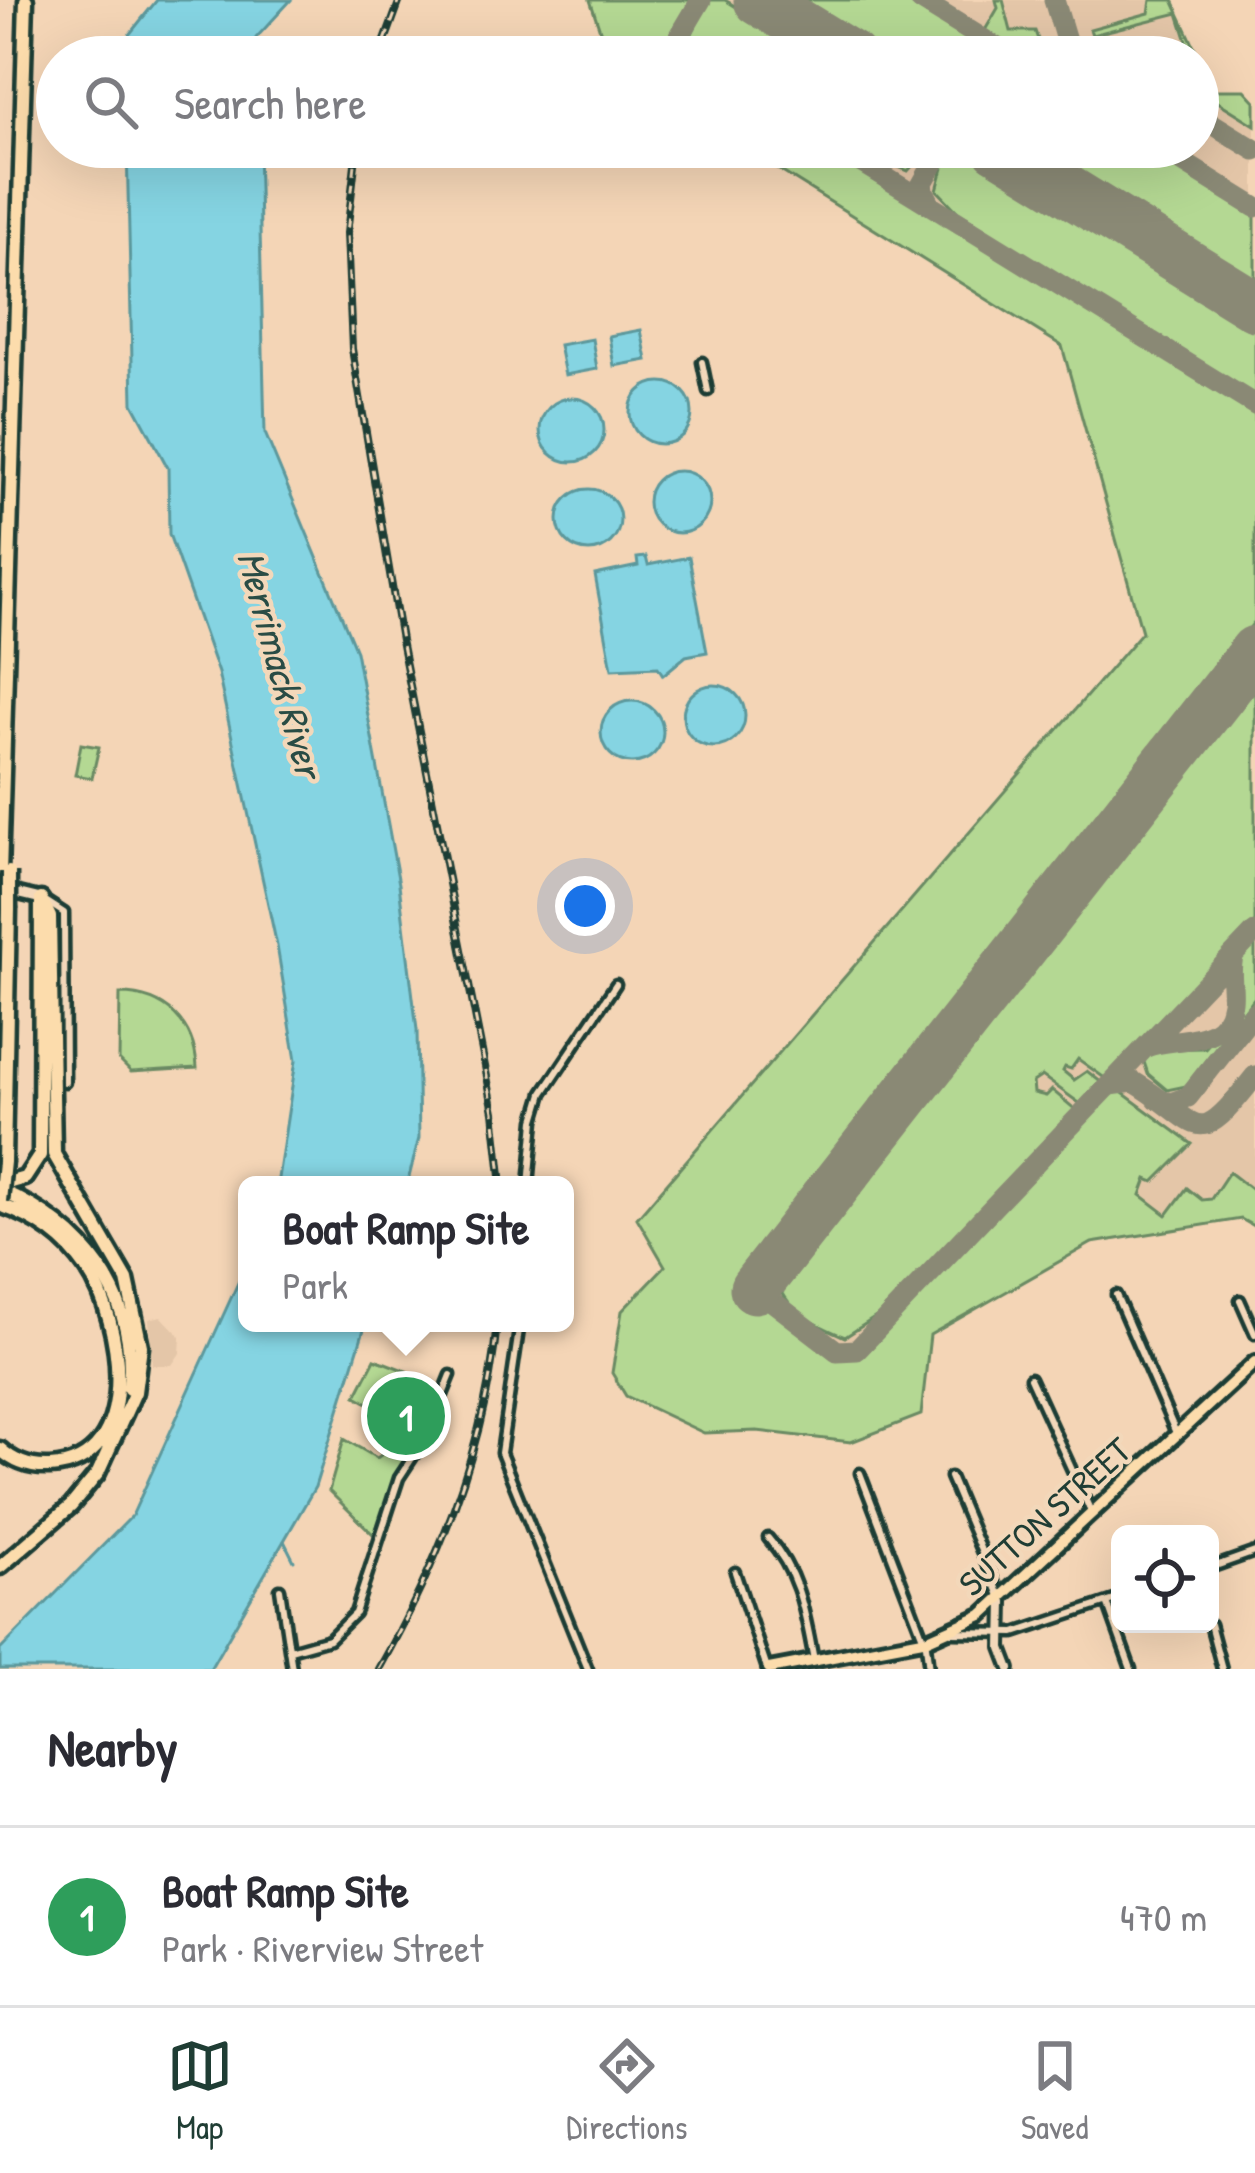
<!DOCTYPE html>
<html lang="en">
<head>
<meta charset="utf-8">
<style>
	:root { --surface:#fff; --page:#f7f7f7; --text:#2b2b33; --muted:#7c7c81; --line:#e1e1e2; --accent:#1f3d34 }
	body { margin:0; font-family:"Patrick Hand",sans-serif; background:var(--page); color:var(--text) }
	.controls { position:absolute; right:36px; bottom:36px; display:grid; overflow:hidden; border-radius:18px; box-shadow:0 12px 48px #0002 }
	.controls button { width:108px; height:108px; display:grid; place-items:center; padding:0; border:0; border-bottom:3px solid var(--line); background:var(--surface); color:var(--text); font:60px sans-serif }
	.you { position:absolute; left:585px; top:906px; width:42px; height:42px; margin:-30px; border:9px solid #fff; border-radius:50%; background:#1a73e8; box-shadow:0 0 0 18px #1a73e833 }
	.badge { display:grid; place-items:center; width:78px; height:78px; border-radius:50%; background:var(--accent); color:#fff; font-size:39px; font-weight:700 }
	.pin { position:absolute; translate:-50% -50%; border:6px solid #fff; box-shadow:0 3px 12px #0006 }
	.popup { position:absolute; left:238px; top:1176px; width:336px; height:156px; box-sizing:border-box; display:grid; place-content:center; border-radius:18px; background:var(--surface); filter:drop-shadow(0 3px 9px #0005); font-size:39px; white-space:nowrap; color:var(--muted) }
	.popup b { font-size:45px; color:var(--text) }
	.popup::after { content:''; position:absolute; left:50%; top:100%; margin-left:-24px; border:24px solid transparent; border-top-color:var(--surface) }
	.list { margin:0; padding:0; list-style:none }
	h2 { display:flex; justify-content:space-between; align-items:center; height:156px; margin:0; padding:0 48px; font-size:51px }
	h2 small { font-size:39px; font-weight:400; color:var(--muted) }
	.list li { display:grid; grid-template-columns:78px 1fr auto; gap:36px; align-items:center; box-sizing:border-box; height:180px; padding:0 48px; border-top:3px solid var(--line) }
	.list b { display:block; font-size:45px; white-space:nowrap }
	.list p { margin:0; font-size:39px; white-space:nowrap; color:var(--muted) }
	.list em { font-size:39px; font-style:normal; color:var(--muted) }
	.icon { flex:none; width:66px; height:66px; fill:none; stroke:currentColor; stroke-width:2; stroke-linecap:round; stroke-linejoin:round }
	.map { position:relative; flex:none; width:1255px; height:1669px; overflow:hidden }
	.search { position:absolute; background:var(--surface); box-shadow:0 12px 48px #0002; left:36px; right:36px; top:36px; height:132px; display:flex; align-items:center; gap:30px; box-sizing:border-box; padding:0 42px; border-radius:66px; color:var(--muted); font-size:45px }
	.sheet { height:336px; background:var(--surface) }
	nav { display:flex; justify-content:space-around; align-items:center; box-sizing:border-box; height:168px; border-top:3px solid var(--line); background:var(--surface); font-size:33px; color:var(--muted) }
	nav a { display:grid; justify-items:center; gap:6px }
	nav .on { color:var(--accent) }
	.map>svg:first-child { display:block }
</style>
</head>
<body>
<div class="map">
<svg width="1255" height="1669" viewBox="0 0 1255 1669">
	<rect width="100%" height="100%" fill="#f4d5b6"/>
	<filter id="ink" filterUnits="userSpaceOnUse"><feTurbulence type="fractalNoise" baseFrequency=".00833" numOctaves="2"/><feDisplacementMap in="SourceGraphic" scale="24" xChannelSelector="R" yChannelSelector="G"/><feConvolveMatrix kernelMatrix="1 2 1 2 8 2 1 2 1" color-interpolation-filters="sRGB"/></filter>
	<g filter="url(#ink)">
		<path fill="#e4c6a8" d="M590,0H1172L1214,90H1245L1255,101V1227L1241,1219L1092,1243L930,1335L921,1415L851,1442L757,1431L704,1433L626,1396L612,1373L622,1311L665,1266L637,1218L1142,632L1062,346L742,147H1198V57H609Z
			M161,1316L181,1337L180,1353L172,1365H152L149,1319Z"/>
		<path fill="#b4d893" stroke="#6a8a64" stroke-width="3" d="M590,0H693L672,40L679,57H609Z
			M725,0L817,57L698,55L688,42L708,0Z
			M793,0H907L1000,57H885Z
			M996,0H1003L1011,31H1035L1042,51L1037,57H1025L984,32L998,8Z
			M1151,0H1173L1214,90H1245L1255,101V125L1202,92L1198,57H1192L1178,13L1092,35L1090,29L1149,13Z
			M742,147H823L1255,415V621L736,1280L832,1356L856,1357L1106,1097L1120,1091L1192,1144L1154,1182L1147,1179L1141,1195L1167,1215L1187,1188L1202,1200L1211,1199L1229,1172L1255,1192V1227L1241,1219L1092,1243L930,1335L921,1415L851,1442L757,1431L704,1433L626,1396L612,1373L622,1311L665,1266L637,1218L1142,632L1062,346Z
			M851,147H929L908,171Z
			M1031,147H1146L1255,215V285Z
			M964,148L1255,328V398L958,212L937,190L944,164Z
			M1255,679V922L1106,1079L1078,1059L1071,1069L1065,1067L1063,1071L1074,1080L1087,1071L1102,1083L1082,1105L1042,1076L1033,1082L1034,1093L1046,1096L1052,1090L1076,1110L879,1315L845,1337C819,1326 787,1312 779,1284Z
			M81,744L99,747L92,778L75,775Z
			M1255,941V997L1186,1086L1167,1090L1148,1074L1144,1062L1152,1049L1205,1048L1237,1013V961Z
			M120,994C166,994 195,1024 197,1068L131,1072L119,1060Z
			M375,1359L414,1374L434,1397L422,1435L397,1471L378,1539L329,1491L344,1439L377,1458L381,1455L384,1412L356,1396Z"/>
		<path fill="#85d4e2" stroke="#5c989c" stroke-width="3" d="M157,0H291L256,38V57H124V41Z
			M127,147H258L265,433L356,651L399,884L417,1030L419,1138L407,1185H277L296,1060L277,946L218,673L169,534L168,468L133,403Z
			M641,330L647,360L614,366L609,336Z
			M592,339L597,369L565,375L559,345Z
			M630 413a31 31 0 1 1 62 0a31 31 0 1 1-62 0Z
			M540 430a32 32 0 1 1 64 0a32 32 0 1 1-64 0Z
			M648 502a31 31 0 1 1 62 0a31 31 0 1 1-62 0Z
			M558 520a31 31 0 1 1 62 0a31 31 0 1 1-62 0Z
			M646,557L648,565L689,557L707,652L686,656L663,675L658,667L612,669L595,575L638,566L637,558Z
			M683 716a31 31 0 1 1 62 0a31 31 0 1 1-62 0Z
			M601 732a31 31 0 1 1 62 0a31 31 0 1 1-62 0Z
			M247,1263V1323H366L315,1487L210,1669H0V1650L132,1516Z"/>
		<g fill="none" stroke-linecap="round" stroke-linejoin="round">
			<path stroke="#5c989c" stroke-width="3" d="M284,1541L294,1561"/>
			<path stroke="#8a8975" stroke-width="21" d="M920,0L1012,57
				M1054,0L1071,57
				M691,57L678,39L701,0
				M1198,115L1255,150
				M836,147L1255,405
				M994,147L1035,172
				M1158,147L1255,207
				M931,205L921,186L943,147
				M1146,1047C1175,1035 1226,1049 1232,1002C1234,986 1228,970 1234,954
				M1110,1085L1134,1082C1204,1124 1193,1155 1255,1076
				M1157,1099L1171,1103L1188,1097L1255,1012
				M755,1288L837,1351L857,1350L1255,932"/>
			<path stroke="#8a8975" stroke-width="51" d="M759,0L852,57
				M997,147L1255,306
				M755,1288L1255,651"/>
			<defs>
				<path id="minor" d="M702,362L708,391
					M44,900L64,913L65,1082
					M529,1185L535,1120L543,1093L616,984
					M1116,1295L1176,1433
					M1240,1300L1255,1334
					M520,1323L501,1453L588,1669
					M1030,1378L1092,1514
					M860,1473L926,1645L929,1669
					M950,1477L1001,1598
					M768,1538C800,1574 805,1614 814,1660
					M1210,1568L1255,1552
					M735,1572L767,1669
					M280,1589L292,1669
					M1108,1605L1131,1669
					M1210,1624L1222,1669
					M952,1632L1015,1633L1120,1598
					M290,1650L329,1639L355,1613L399,1478L426,1437L451,1375"/>
				<path id="tertiary" d="M1003,1602L1002,1648L1010,1669"/>
				<path id="secondary" d="M0,889L41,899"/>
				<path id="trunk" d="M769,1669L928,1639L982,1615L1255,1362"/>
				<path id="motorway" d="M0,874L26,0
					M4,1162L9,909
					M0,1185L25,1178L40,1155L41,900
					M0,1190C84,1227 138,1294 129,1389
					M0,1205C35,1217 66,1238 87,1269C123,1321 144,1462 50,1467C31,1468 14,1462 0,1449
					M0,1567L71,1506L98,1473L135,1392L141,1346L127,1280L54,1154L50,917L41,899"/>
			</defs>
			<use href="#minor" stroke="#1f3d34" stroke-width="15"/>
			<use href="#tertiary" stroke="#1f3d34" stroke-width="16"/>
			<use href="#secondary" stroke="#1f3d34" stroke-width="18"/>
			<use href="#trunk" stroke="#1f3d34" stroke-width="20"/>
			<use href="#motorway" stroke="#1f3d34" stroke-width="21"/>
			<use href="#minor" stroke="#f3d8ba" stroke-width="6"/>
			<use href="#tertiary" stroke="#f3d8ba" stroke-width="8"/>
			<use href="#secondary" stroke="#f3d8ba" stroke-width="9"/>
			<use href="#trunk" stroke="#fcdcac" stroke-width="10"/>
			<use href="#motorway" stroke="#fcdcac" stroke-width="12"/>
			<defs>
				<path id="rail" d="M379,57L400,0
					M357,147L347,233L352,349L401,640L494,1112L502,1185
					M379,1669C438,1564 486,1445 497,1323"/>
			</defs>
			<use href="#rail" stroke="#1f3d34" stroke-width="8"/>
			<use href="#rail" stroke="#f3d8ba" stroke-width="3" stroke-dasharray="9" stroke-linecap="butt"/>
			<defs>
				<path id="motorway-bridge" d="M9,872V909
					M0,1201L4,1162"/>
			</defs>
			<use href="#motorway-bridge" stroke="#1f3d34" stroke-width="21" stroke-linecap="butt"/>
			<use href="#motorway-bridge" stroke="#fcdcac" stroke-width="12"/>
		</g>
	</g>
	<g text-anchor="middle" dominant-baseline="central" stroke-width="9" stroke-linejoin="round" paint-order="stroke">
		<g font-size="36" fill="#1f3d34" stroke="#f3d8ba">
			<text transform="translate(1044 1516) rotate(-42)">SUTTON STREET</text>
		</g>
		<g font-size="39" font-style="italic" fill="#294c45" stroke="#f3d8ba">
			<text transform="translate(281 664) rotate(75)">Merrimack River</text>
		</g>
	</g>
</svg>
<div class="controls">
<button><svg class="icon" aria-label="locate" viewBox="0 0 24 24"><circle cx="12" cy="12" r="6"/><path d="M12 2v4M12 18v4M2 12h4M18 12h4"/></svg></button>
</div>
<div class="you"></div>
<div class="pin badge" style="left:406px;top:1416px;background:#2e9e5b">1</div>
<div class="popup"><b>Boat Ramp Site</b>Park</div>
<div class="search"><svg class="icon" aria-label="search" viewBox="0 0 24 24"><circle cx="10" cy="10" r="6"/><path d="M15 15l6 6"/></svg>Search here</div>
</div>
<section class="sheet">
<h2>Nearby<small></small></h2>
<ul class="list">
<li><span class="badge" style="background:#2e9e5b">1</span><div><b>Boat Ramp Site</b><p>Park · Riverview Street</p></div><em>470 m</em></li>
</ul>
</section>
<nav>
<a class="on"><svg class="icon" aria-label="map" viewBox="0 0 24 24"><path d="M3 6l6-2 6 2 6-2v14l-6 2-6-2-6 2zM9 4v14M15 6v14"/></svg>Map</a>
<a><svg class="icon" aria-label="directions" viewBox="0 0 24 24"><path d="M12 3l9 9-9 9-9-9zM9 14v-3h6M13 9l2 2-2 2"/></svg>Directions</a>
<a><svg class="icon" aria-label="saved" viewBox="0 0 24 24"><path d="M7 4h10v16l-5-4-5 4z"/></svg>Saved</a>
</nav>
</body>
</html>
